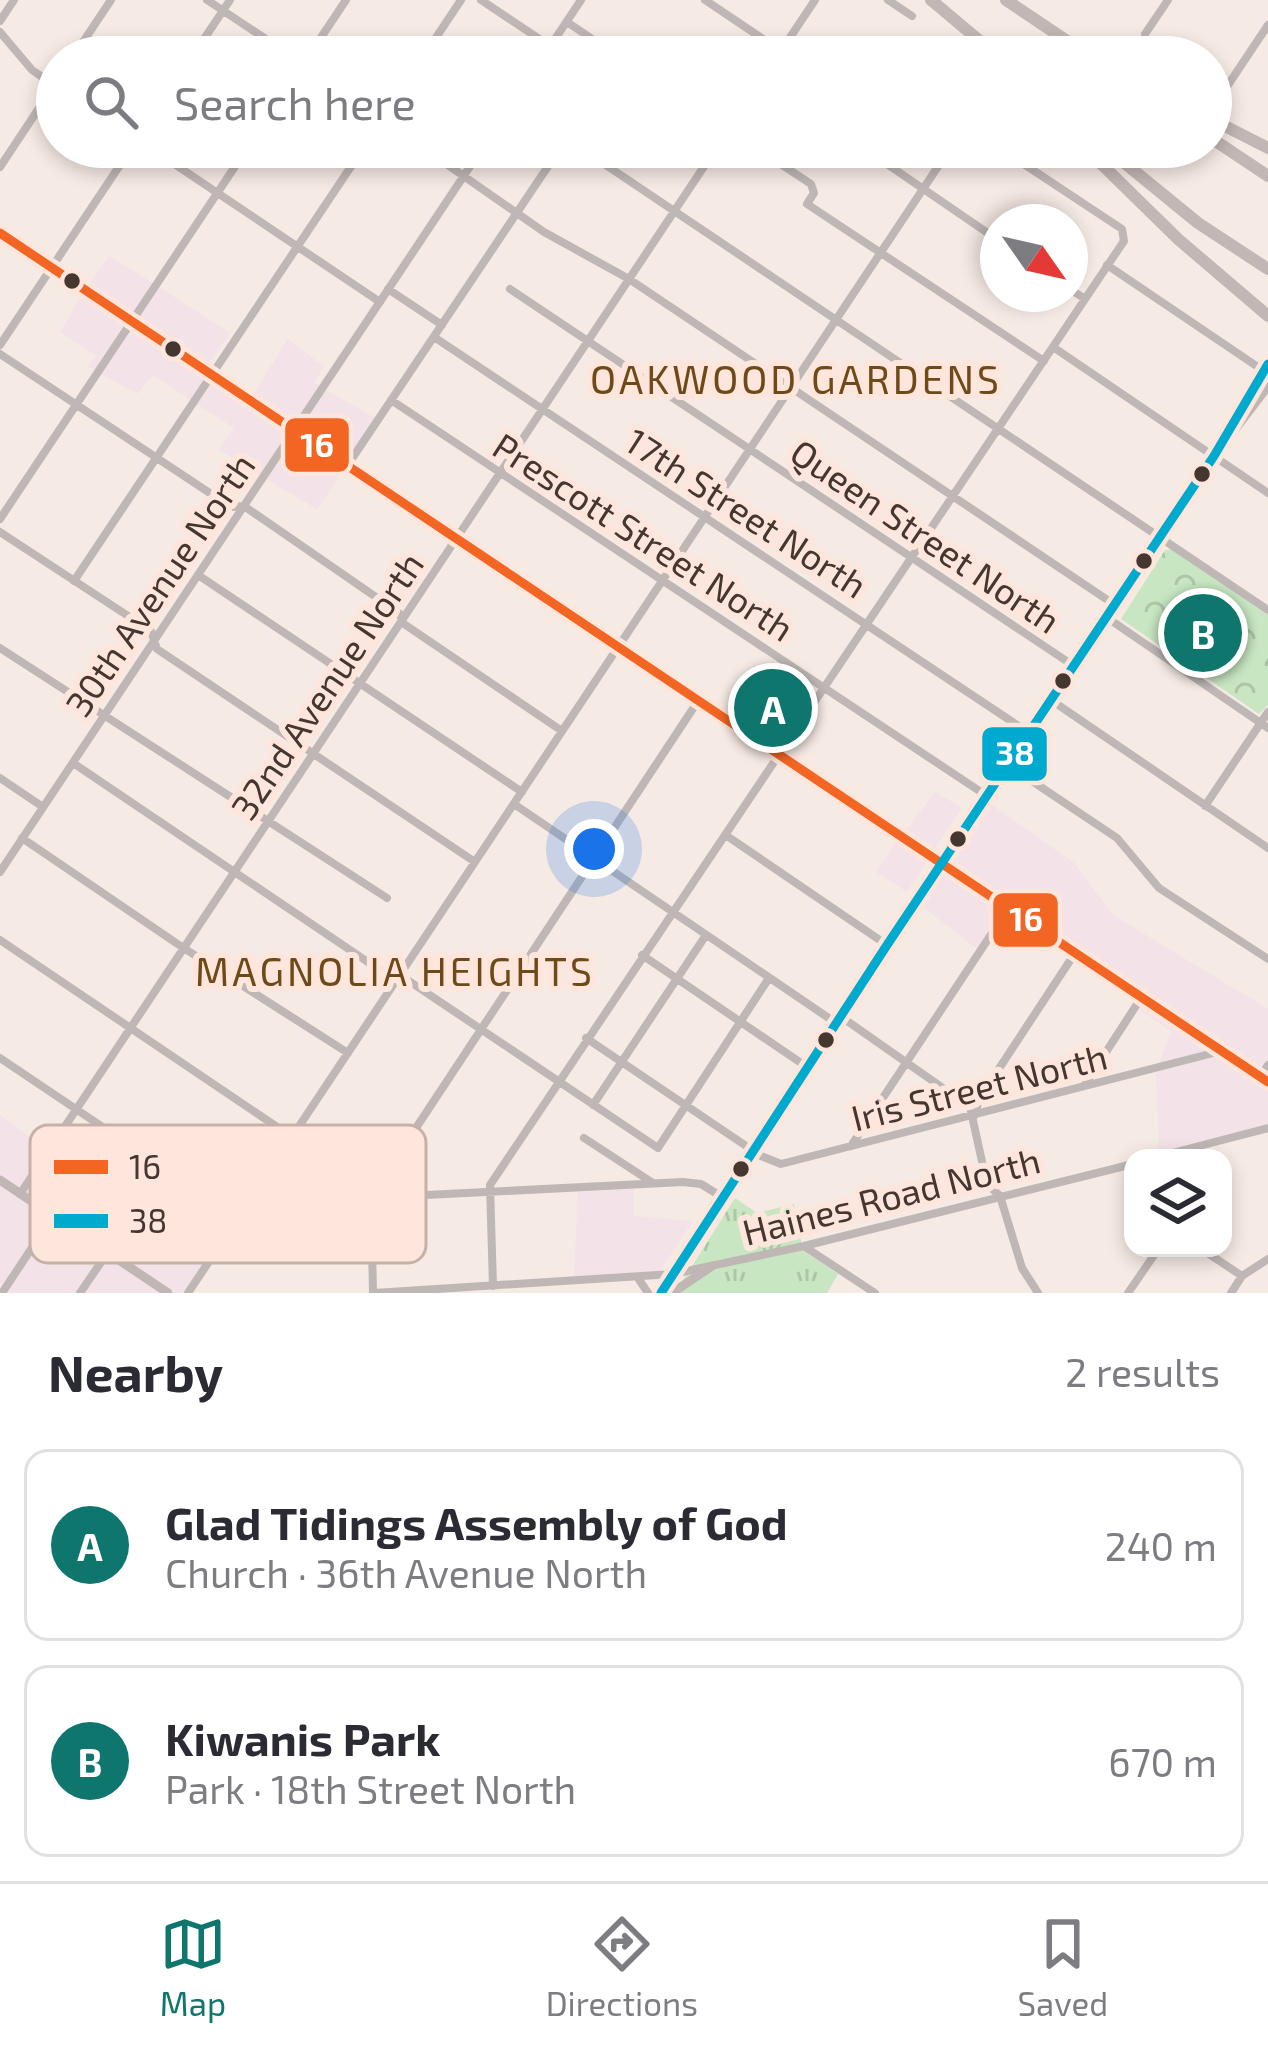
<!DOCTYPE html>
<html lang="en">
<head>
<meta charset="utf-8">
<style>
	:root { --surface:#fff; --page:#f2f2f3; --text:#2b2b33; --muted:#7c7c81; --line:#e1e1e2; --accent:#0f766e }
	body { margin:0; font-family:"Exo 2",sans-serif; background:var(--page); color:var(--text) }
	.controls { position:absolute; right:36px; bottom:36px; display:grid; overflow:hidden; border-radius:24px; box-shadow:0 6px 18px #0003 }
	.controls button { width:108px; height:108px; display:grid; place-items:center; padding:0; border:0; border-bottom:3px solid var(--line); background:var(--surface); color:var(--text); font:60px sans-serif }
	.compass { position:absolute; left:980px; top:204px; width:108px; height:108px; border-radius:50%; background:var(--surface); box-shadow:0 6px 18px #0003; rotate:124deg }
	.you { position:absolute; left:594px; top:849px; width:42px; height:42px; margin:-30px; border:9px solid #fff; border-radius:50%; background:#1a73e8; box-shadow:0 0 0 18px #1a73e833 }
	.badge { display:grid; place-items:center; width:78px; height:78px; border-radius:50%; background:var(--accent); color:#fff; font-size:39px; font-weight:700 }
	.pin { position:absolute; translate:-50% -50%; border:6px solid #fff; box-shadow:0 3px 12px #0006 }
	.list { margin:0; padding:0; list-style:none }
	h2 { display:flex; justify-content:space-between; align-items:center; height:156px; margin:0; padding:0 48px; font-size:51px }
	h2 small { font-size:39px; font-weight:400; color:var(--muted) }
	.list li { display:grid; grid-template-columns:78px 1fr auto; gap:36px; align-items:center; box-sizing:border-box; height:192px; margin:0 24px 24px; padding:0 24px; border:3px solid var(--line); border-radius:24px }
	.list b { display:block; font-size:45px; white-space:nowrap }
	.list p { margin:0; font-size:39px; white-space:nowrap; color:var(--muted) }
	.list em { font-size:39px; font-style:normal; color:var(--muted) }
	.icon { flex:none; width:66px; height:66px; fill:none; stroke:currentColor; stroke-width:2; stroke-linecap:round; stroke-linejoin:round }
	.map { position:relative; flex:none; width:1268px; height:1293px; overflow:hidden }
	.search { position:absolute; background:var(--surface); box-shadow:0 6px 18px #0003; left:36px; right:36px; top:36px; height:132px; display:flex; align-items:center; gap:30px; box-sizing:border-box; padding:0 42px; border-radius:66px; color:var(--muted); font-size:45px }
	.sheet { height:588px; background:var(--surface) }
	nav { display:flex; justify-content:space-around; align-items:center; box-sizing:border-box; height:168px; border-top:3px solid var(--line); background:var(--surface); font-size:33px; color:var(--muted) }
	nav a { display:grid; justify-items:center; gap:6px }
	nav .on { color:var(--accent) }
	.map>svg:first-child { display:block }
</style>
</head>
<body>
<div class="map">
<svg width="1268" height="1293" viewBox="0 0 1268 1293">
	<defs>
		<pattern id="grass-tufts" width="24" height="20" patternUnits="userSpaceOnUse" patternTransform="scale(3)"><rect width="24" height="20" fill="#c7e6c1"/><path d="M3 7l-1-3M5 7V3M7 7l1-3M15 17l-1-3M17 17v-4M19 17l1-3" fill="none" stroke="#acc6a6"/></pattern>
		<pattern id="park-crowns" width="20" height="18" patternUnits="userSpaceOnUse" patternTransform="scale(3)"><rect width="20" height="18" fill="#c7e6c1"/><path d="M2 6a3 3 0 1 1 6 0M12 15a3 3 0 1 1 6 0" fill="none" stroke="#acc6a6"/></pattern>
	</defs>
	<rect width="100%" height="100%" fill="#f6eae4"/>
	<path fill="#f3e2e7" d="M109,256L153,283L131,316L87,287Z
		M159,287L230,333L209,363L213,366L210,370L137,321Z
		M83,293L127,322L95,370L88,366L96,356L60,332Z
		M133,326L207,375L191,400L153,375L137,394L101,374Z
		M288,339L324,367L314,382L319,386L293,425L217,374L219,371L254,393Z
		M213,380L289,431L260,475L219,450L234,428L197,404Z
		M326,390L375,418L346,461L299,429Z
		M296,435L345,468L317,509L266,479Z
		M935,792L962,808L932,853L903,834Z
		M992,805L1073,862L1113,915L1268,1009V1058L1259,1072L951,866Z
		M899,839L929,859L907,892L876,872Z
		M947,871L1003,909L977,949L923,907Z
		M1143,1003L1213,1049L1159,1063L1171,1031L1139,1009Z
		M1221,1054L1268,1086V1124L1159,1152L1156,1072Z
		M0,1115L45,1148L19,1188L0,1175Z
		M52,1152L204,1262L184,1293H176L26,1192Z
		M0,1183L49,1215L3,1285L0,1283Z
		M634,1189V1216L693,1221L660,1271L574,1277L578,1192Z
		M55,1219L103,1252L76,1293H6Z
		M110,1256L164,1293H85Z"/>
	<path fill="url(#grass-tufts)" d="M735,1198L757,1213L794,1204L803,1251L838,1274L827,1293H675Z"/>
	<path fill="url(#park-crowns)" d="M1172,549L1268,615V705L1259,714L1121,619L1165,550Z"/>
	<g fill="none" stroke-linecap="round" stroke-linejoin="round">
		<path stroke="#beb7b5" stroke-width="8" d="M207,0L293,57
			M481,0L550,46
			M705,0L790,57
			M888,0L912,16
			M0,21L14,0
			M567,22L619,57
			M0,32L32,70L54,85
			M1145,34L1168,0
			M73,57L111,0
			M192,57L230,0
			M308,57L346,0
			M423,57L461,0
			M543,57L581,0
			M777,57L815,0
			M1226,88L1268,25
			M149,147L380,302
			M422,147L544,232L629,279L1115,605
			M579,147L1268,610
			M755,147L811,184L814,193L807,204L1044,361
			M862,147L998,240
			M0,167L57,81
			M0,233L1268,1082
			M1107,265L1255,365
			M388,289L442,325
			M510,289L1074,666
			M1070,289L1085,299
			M434,337L1029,733
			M0,345L132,147
			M1053,347L1268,493
			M0,354L231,507L244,506L399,613L404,624L562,731
			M391,400L987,796
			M347,466L561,147
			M0,519L248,147
			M0,532L151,631L157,649L475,862
			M198,575L522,792
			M74,581L364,147
			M1106,617L1268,728
			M0,648L387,898
			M1051,700L1268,848
			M73,763L396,981
			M1008,765L1117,838L1159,888L1268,959
			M0,778L43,807
			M514,804L836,1023
			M1205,806L1268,712
			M727,836L887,945
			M22,838L182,947L348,1053
			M0,872L483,147
			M0,940L292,1137
			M642,955L807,1067
			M400,975L658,1148L769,978
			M840,1016L970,1107L987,1184L1000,1196L1022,1268L1038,1293
			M586,1038L761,1156L781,1164L1221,1051
			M0,1058L238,1218
			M1260,1077L1268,1065
			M1084,1086L1141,998
			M593,1105L706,935
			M975,1115L979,1099L1075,953
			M584,1138L653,1183
			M851,1146L1008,909
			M1153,1158L1268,1128
			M20,1194L717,147
			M249,1204L683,1182L701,1184L722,1197
			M805,1247L875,1293
			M1200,1248L1242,1276
			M638,1278L648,1293
			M493,1286L490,1185L1124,241L1122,229L998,147
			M2,1293L53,1216
			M80,1293L108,1252
			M188,1293L951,147
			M373,1293L371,1199L377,1187L698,701
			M374,1293L673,1274L804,1246L1133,1164
			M1128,1293L1159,1248
			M1231,1293L1242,1276L1268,1259"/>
		<path stroke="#c0b7b4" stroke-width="9" d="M1236,428L1268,386
			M0,1180L168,1293
			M661,1293L887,945L1214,456L1268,364
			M672,1293L712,1266"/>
		<path stroke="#c2b7b5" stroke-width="12" d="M931,0L999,57
			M1006,0L1091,57
			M1211,119L1268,148
			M1211,138L1268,176
			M1084,147L1178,239L1268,316
			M1105,147L1198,223L1268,269"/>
		<defs>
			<path id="bus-1" d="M0,233L1268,1082"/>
			<path id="bus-2" d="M661,1293L887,945L1214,456L1268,364"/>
		</defs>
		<use href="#bus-1" stroke="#fee6dc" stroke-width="18"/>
		<use href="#bus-2" stroke="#fee6dc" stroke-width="18"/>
		<use href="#bus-1" stroke="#f26522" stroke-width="9"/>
		<use href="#bus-2" stroke="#00a9ce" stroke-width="9"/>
	</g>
	<g fill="#45362f" stroke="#fee6dc" stroke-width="4.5">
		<circle cx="72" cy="281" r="10"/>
		<circle cx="173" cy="349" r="10"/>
		<circle cx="1202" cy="474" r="10"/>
		<circle cx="1144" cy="561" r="10"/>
		<circle cx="1063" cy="681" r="10"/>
		<circle cx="958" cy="839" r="10"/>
		<circle cx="826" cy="1040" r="10"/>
		<circle cx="741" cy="1169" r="10"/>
	</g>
	<g text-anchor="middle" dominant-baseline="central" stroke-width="12" stroke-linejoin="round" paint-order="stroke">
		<g font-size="36" fill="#45362f" stroke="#fee6dc">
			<text transform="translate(747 512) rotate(33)">17th Street North</text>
			<text transform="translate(926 535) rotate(34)">Queen Street North</text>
			<text transform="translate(644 536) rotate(33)">Prescott Street North</text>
			<text transform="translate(159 584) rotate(-56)">30th Avenue North</text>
			<text transform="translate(326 685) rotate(-56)">32nd Avenue North</text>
			<text transform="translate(979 1086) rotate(-14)">Iris Street North</text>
			<text transform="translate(891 1195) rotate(-14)">Haines Road North</text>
		</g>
		<g font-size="39" letter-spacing="3" fill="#6d4a18" stroke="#fee6dc">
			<text x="796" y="378">OAKWOOD GARDENS</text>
			<text x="395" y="970">MAGNOLIA HEIGHTS</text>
		</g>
	</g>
	<rect x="30" y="1125" width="396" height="138" rx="18" fill="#fee6dc" stroke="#c6b1a8" stroke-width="3"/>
	<rect x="54" y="1160" width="54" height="14" fill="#f26522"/>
	<rect x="54" y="1214" width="54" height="14" fill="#00a9ce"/>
	<g font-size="33" fill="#45362f">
		<text x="129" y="1179">16</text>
		<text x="129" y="1233">38</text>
	</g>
	<g stroke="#fee6dc" stroke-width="4.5">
		<rect x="283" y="416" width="68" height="58" rx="12" fill="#f26522"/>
		<rect x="980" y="725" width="69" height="58" rx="12" fill="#00a9ce"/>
		<rect x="991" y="891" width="69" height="58" rx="12" fill="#f26522"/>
	</g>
	<g font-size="33" text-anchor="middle" font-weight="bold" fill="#fff">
		<text x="317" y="457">16</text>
		<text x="1015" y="765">38</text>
		<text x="1026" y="931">16</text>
	</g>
</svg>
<div class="controls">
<button><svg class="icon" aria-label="layers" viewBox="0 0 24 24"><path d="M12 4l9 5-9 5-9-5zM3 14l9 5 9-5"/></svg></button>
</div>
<svg class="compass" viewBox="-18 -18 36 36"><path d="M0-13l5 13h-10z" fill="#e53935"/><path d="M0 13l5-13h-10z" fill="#7c7c81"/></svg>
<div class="you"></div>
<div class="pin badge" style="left:773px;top:708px">A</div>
<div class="pin badge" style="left:1203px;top:633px">B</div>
<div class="search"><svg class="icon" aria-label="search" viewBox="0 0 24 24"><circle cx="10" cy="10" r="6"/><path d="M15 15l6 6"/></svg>Search here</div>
</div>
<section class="sheet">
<h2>Nearby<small>2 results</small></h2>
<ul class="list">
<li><span class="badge">A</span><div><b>Glad Tidings Assembly of God</b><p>Church · 36th Avenue North</p></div><em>240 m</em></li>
<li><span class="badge">B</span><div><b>Kiwanis Park</b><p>Park · 18th Street North</p></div><em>670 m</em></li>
</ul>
</section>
<nav>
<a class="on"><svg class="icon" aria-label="map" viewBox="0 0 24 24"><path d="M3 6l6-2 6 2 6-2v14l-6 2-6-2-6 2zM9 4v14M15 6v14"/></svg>Map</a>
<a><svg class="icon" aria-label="directions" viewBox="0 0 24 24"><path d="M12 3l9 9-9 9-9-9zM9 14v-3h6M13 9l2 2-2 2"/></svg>Directions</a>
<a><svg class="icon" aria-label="saved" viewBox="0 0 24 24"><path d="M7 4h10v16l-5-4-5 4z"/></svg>Saved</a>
</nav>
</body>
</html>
